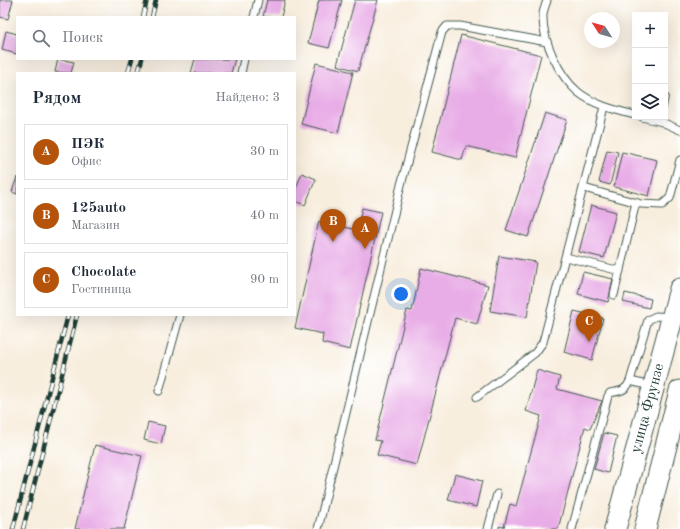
<!DOCTYPE html>
<html lang="ru">
<head>
<meta charset="utf-8">
<style>
	:root { --surface:#fff; --page:#f2f2f3; --text:#1f2937; --muted:#747a83; --line:#e0e1e3; --accent:#b45309 }
	body { margin:0; font-family:"Old Standard TT",serif; background:var(--page); color:var(--text) }
	.controls { position:absolute; right:12px; top:12px; display:grid; overflow:hidden; border-radius:0px; box-shadow:0 4px 16px #0002 }
	.controls button { width:36px; height:36px; display:grid; place-items:center; padding:0; border:0; border-bottom:1px solid var(--line); background:var(--surface); color:var(--text); font:20px sans-serif }
	.compass { position:absolute; left:584px; top:12px; width:36px; height:36px; border-radius:50%; background:var(--surface); box-shadow:0 4px 16px #0002; rotate:306deg }
	.you { position:absolute; left:401px; top:294px; width:14px; height:14px; margin:-10px; border:3px solid #fff; border-radius:50%; background:#1a73e8; box-shadow:0 0 0 6px #1a73e833 }
	.badge { display:grid; place-items:center; width:26px; height:26px; border-radius:50%; background:var(--accent); color:#fff; font-size:13px; font-weight:700 }
	.pin { position:absolute; translate:-50% -33px; filter:drop-shadow(0 1px 2px #0008) }
	.pin::after { content:''; position:absolute; top:21px; width:14px; height:12px; background:inherit; clip-path:polygon(0 0,100% 0,50% 100%) }
	.list { margin:0; padding:0; list-style:none }
	h2 { display:flex; justify-content:space-between; align-items:center; height:52px; margin:0; padding:0 16px; font-size:17px }
	h2 small { font-size:13px; font-weight:400; color:var(--muted) }
	.list li { display:grid; grid-template-columns:26px 1fr auto; gap:12px; align-items:center; box-sizing:border-box; height:56px; margin:0 8px 8px; padding:0 8px; border:1px solid var(--line); border-radius:0px }
	.list b { display:block; font-size:15px; white-space:nowrap }
	.list p { margin:0; font-size:13px; white-space:nowrap; color:var(--muted) }
	.list em { font-size:13px; font-style:normal; color:var(--muted) }
	.icon { flex:none; width:22px; height:22px; fill:none; stroke:currentColor; stroke-width:2; stroke-linecap:round; stroke-linejoin:round }
	.map { position:relative; flex:none; width:680px; height:529px; overflow:hidden }
	.search { position:absolute; background:var(--surface); box-shadow:0 4px 16px #0002; left:16px; top:16px; width:280px; height:44px; display:flex; align-items:center; gap:10px; box-sizing:border-box; padding:0 14px; border-radius:0px; color:var(--muted); font-size:15px }
	.panel { position:absolute; background:var(--surface); box-shadow:0 4px 16px #0002; left:16px; top:72px; width:280px; height:244px; border-radius:0px }
	.map>svg:first-child { display:block }
</style>
</head>
<body>
<div class="map">
<svg width="680" height="529" viewBox="0 0 680 529">
	<rect width="100%" height="100%" fill="#fff"/>
	<filter id="ink" filterUnits="userSpaceOnUse"><feTurbulence type="fractalNoise" baseFrequency=".025" numOctaves="2"/><feDisplacementMap in="SourceGraphic" scale="8" xChannelSelector="R" yChannelSelector="G"/><feConvolveMatrix kernelMatrix="1 2 1 2 8 2 1 2 1" color-interpolation-filters="sRGB"/></filter>
	<filter id="wash" filterUnits="userSpaceOnUse"><feTurbulence type="fractalNoise" baseFrequency=".012" numOctaves="4" result="noise"/><feDisplacementMap in="SourceGraphic" scale="16" xChannelSelector="R" yChannelSelector="G"/><feGaussianBlur stdDeviation="0.9" result="paint"/><feColorMatrix in="noise" values="0 0 0 0 0 0 0 0 0 0 0 0 0 0 0 0 0 1.4 0 .05"/><feComposite in="paint" operator="in"/></filter>
	<g filter="url(#wash)">
		<rect width="100%" height="100%" fill="#f8eede"/>
		<g id="blocks">
			<path fill="#e8ace6" d="M0,0H13L8,19L0,17Z
				M267,0H285L281,17H263Z
				M319,0H342L329,48L308,43Z
				M355,0H378L358,71L337,65Z
				M6,31L17,34V54L2,50Z
				M461,35L541,55L515,158L466,146L462,160L432,152Z
				M58,59L74,62L71,73L55,72Z
				M195,59H235L231,73H191Z
				M316,63L353,72L338,133L301,124Z
				M665,94L669,95L666,109H665Z
				M545,113L567,120L528,237L506,230Z
				M607,150L618,152L610,185L599,182Z
				M622,152L657,160L649,196L614,187Z
				M302,173L316,179L305,205L295,201V191Z
				M17,177V194L12,192Z
				M591,205L616,212L604,258L579,252Z
				M362,208L381,212L350,350L322,343L323,334L295,328L319,221L357,230Z
				M499,256L536,262L527,317L490,311Z
				M421,268L488,285L477,324L455,318L417,465L377,455L381,441L375,440L407,310L412,311Z
				M583,272L613,279L608,302L578,294Z
				M625,293L651,299L649,308L623,302Z
				M574,311L603,318L592,360L564,352Z
				M537,370L560,377L557,389L602,401L590,429L585,427L558,529H499V526L504,527L510,504L516,506L541,416L526,411Z
				M148,422L165,426L161,444L144,440Z
				M604,433L617,436L608,473L594,469Z
				M95,445L142,456L124,529H75Z
				M455,474L482,481L476,507L448,500Z"/>
		</g>
	</g>
	<g filter="url(#ink)">
		<use href="#blocks" fill-opacity="0" stroke="#40584e" stroke-width="1"/>
		<g fill="none" stroke-linecap="round" stroke-linejoin="round">
			<defs>
				<path id="service" d="M547,0C546,5 543,10 543,15C542,40 559,76 578,92C594,105 615,110 635,115
					M254,17L258,0
					M241,73L244,59
					M642,117L662,122L680,130
					M584,188L641,204L662,205L670,198L680,160
					M566,257L620,271
					M614,295L636,202
					M630,381L648,320L656,316L671,317
					M159,391L180,315
					M477,397L535,353L543,342L604,107
					M318,529L401,185L442,32L447,26H460L547,42
					M488,529L497,494
					M572,529L608,396L610,393C620,391 626,391 630,381L651,386"/>
				<g id="primary">
					<path id="s1" d="M615,529L680,289"/>
					<path d="M645,529L680,391"/>
				</g>
			</defs>
			<use href="#service" stroke="#40584e" stroke-width="9"/>
			<use href="#primary" stroke="#40584e" stroke-width="23"/>
			<use href="#service" stroke="#fff" stroke-width="7"/>
			<use href="#primary" stroke="#fff" stroke-width="21"/>
			<defs>
				<path id="rail" d="M143,17L147,0
					M152,17L156,0
					M128,73L132,59
					M138,73L142,59
					M13,529L68,315
					M23,529L77,315"/>
			</defs>
			<use href="#rail" stroke="#1f3d34" stroke-width="4.5"/>
			<use href="#rail" stroke="#fff" stroke-width="3" stroke-dasharray="9" stroke-linecap="butt"/>
		</g>
	</g>
	<g text-anchor="middle" dominant-baseline="central" stroke-width="3" stroke-linejoin="round" paint-order="stroke">
		<g font-size="15" fill="#1f3d34" stroke="#fff">
			<text stroke="none"><textPath href="#s1" startOffset="125">улица Фрунзе</textPath></text>
		</g>
	</g>
</svg>
<div class="controls">
<button>+</button>
<button>−</button>
<button><svg class="icon" aria-label="layers" viewBox="0 0 24 24"><path d="M12 4l9 5-9 5-9-5zM3 14l9 5 9-5"/></svg></button>
</div>
<svg class="compass" viewBox="-18 -18 36 36"><path d="M0-13l5 13h-10z" fill="#e53935"/><path d="M0 13l5-13h-10z" fill="#747a83"/></svg>
<div class="you"></div>
<div class="pin badge" style="left:365px;top:249px">A</div>
<div class="pin badge" style="left:333px;top:242px">B</div>
<div class="pin badge" style="left:589px;top:342px">C</div>
<div class="search"><svg class="icon" aria-label="search" viewBox="0 0 24 24"><circle cx="10" cy="10" r="6"/><path d="M15 15l6 6"/></svg>Поиск</div>
<section class="panel">
<h2>Рядом<small>Найдено: 3</small></h2>
<ul class="list">
<li><span class="badge">A</span><div><b>ПЭК</b><p>Офис</p></div><em>30 m</em></li>
<li><span class="badge">B</span><div><b>125auto</b><p>Магазин</p></div><em>40 m</em></li>
<li><span class="badge">C</span><div><b>Chocolate</b><p>Гостиница</p></div><em>90 m</em></li>
</ul>
</section>
</div>
</body>
</html>
